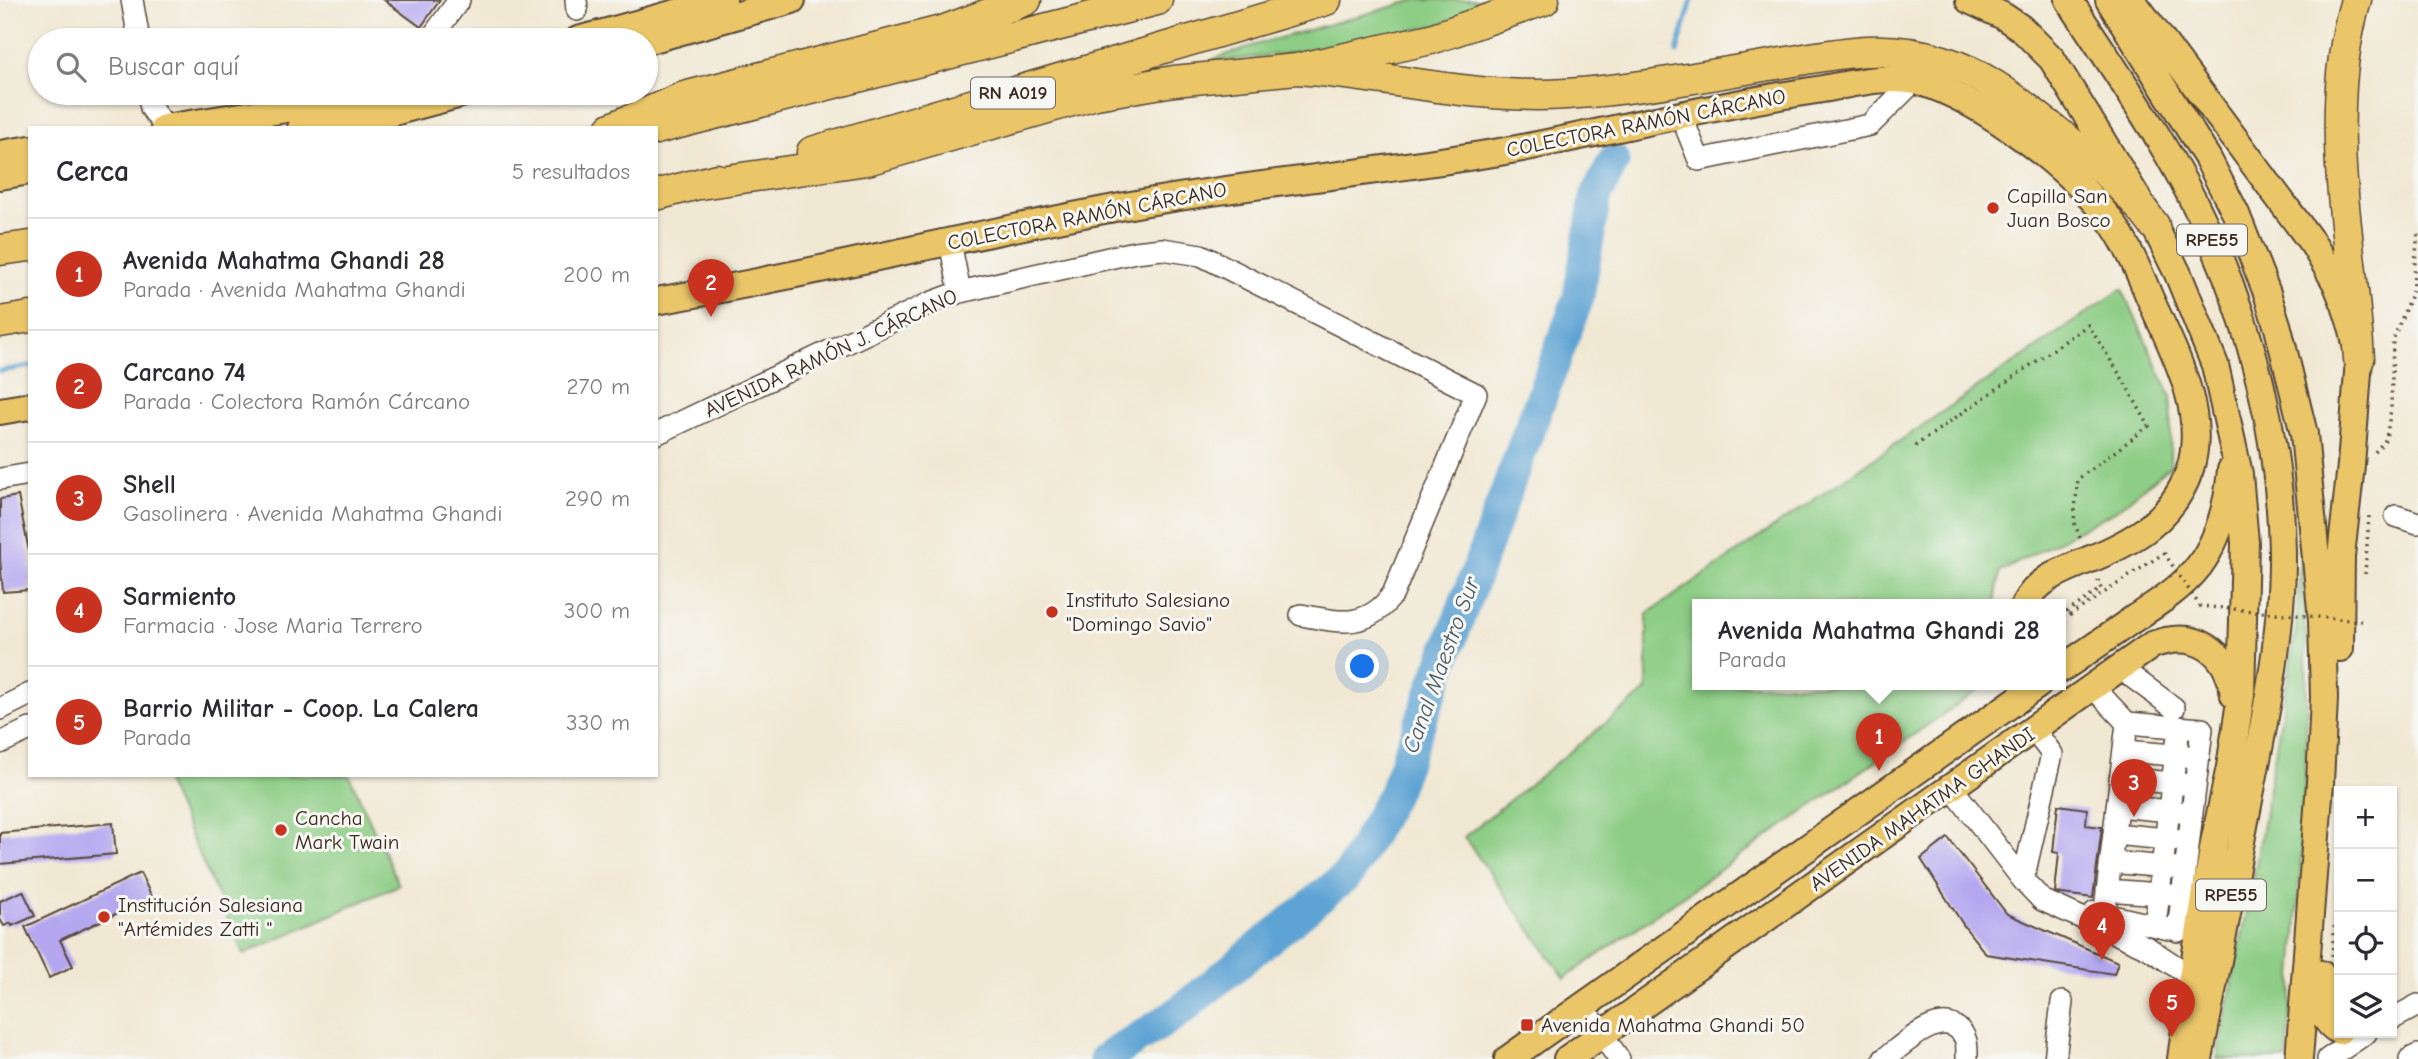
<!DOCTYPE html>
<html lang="es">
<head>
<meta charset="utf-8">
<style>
	:root { --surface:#fff; --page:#f7f7f7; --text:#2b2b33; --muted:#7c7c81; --line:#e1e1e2; --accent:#c8321e }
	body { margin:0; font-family:"Comic Neue",sans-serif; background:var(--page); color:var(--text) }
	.controls { position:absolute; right:21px; bottom:21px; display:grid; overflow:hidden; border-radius:0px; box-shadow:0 2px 5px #0004 }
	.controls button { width:63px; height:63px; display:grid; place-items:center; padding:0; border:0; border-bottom:2px solid var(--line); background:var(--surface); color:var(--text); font:35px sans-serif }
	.you { position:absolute; left:1363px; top:667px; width:24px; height:24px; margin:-18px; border:5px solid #fff; border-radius:50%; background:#1a73e8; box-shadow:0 0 0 10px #1a73e833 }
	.badge { display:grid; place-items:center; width:46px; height:46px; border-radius:50%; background:var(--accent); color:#fff; font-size:23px; font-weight:700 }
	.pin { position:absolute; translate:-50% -58px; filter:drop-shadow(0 2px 4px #0008) }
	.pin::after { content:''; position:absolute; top:37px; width:24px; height:21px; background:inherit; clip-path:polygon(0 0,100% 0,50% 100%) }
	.popup { position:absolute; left:1692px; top:599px; width:374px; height:91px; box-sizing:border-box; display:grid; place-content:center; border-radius:0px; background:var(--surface); filter:drop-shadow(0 2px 5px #0005); font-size:23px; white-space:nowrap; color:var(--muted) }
	.popup b { font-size:26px; color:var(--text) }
	.popup::after { content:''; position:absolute; left:50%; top:100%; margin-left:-14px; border:14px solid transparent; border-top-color:var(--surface) }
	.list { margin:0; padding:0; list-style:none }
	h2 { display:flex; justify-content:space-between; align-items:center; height:91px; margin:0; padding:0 28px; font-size:30px }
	h2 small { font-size:23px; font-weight:400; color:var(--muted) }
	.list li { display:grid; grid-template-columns:46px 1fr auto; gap:21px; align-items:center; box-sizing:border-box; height:112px; padding:0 28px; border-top:2px solid var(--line) }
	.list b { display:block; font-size:26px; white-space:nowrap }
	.list p { margin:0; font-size:23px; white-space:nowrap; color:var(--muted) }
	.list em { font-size:23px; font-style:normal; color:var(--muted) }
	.icon { flex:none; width:38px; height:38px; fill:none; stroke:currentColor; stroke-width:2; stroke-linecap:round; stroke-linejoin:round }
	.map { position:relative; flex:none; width:2418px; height:1059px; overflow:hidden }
	.search { position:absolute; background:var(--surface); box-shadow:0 2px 5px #0004; left:28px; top:28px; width:630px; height:77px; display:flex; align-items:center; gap:18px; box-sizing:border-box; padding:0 24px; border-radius:38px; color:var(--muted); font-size:26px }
	.panel { position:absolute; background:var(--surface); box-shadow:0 2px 5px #0004; left:28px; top:126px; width:630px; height:651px; border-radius:0px }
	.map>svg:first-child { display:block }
</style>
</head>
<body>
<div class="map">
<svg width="2418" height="1059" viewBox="0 0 2418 1059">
	<rect width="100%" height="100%" fill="#f6f6f2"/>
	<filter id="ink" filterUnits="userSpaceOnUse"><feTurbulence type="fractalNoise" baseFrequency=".0143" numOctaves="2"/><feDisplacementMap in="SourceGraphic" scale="14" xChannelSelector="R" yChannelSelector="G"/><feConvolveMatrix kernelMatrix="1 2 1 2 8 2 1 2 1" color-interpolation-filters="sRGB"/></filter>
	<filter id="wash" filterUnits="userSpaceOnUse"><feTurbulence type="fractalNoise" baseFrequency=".00686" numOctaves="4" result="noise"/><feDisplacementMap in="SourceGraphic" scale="28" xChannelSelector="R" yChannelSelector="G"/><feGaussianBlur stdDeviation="1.57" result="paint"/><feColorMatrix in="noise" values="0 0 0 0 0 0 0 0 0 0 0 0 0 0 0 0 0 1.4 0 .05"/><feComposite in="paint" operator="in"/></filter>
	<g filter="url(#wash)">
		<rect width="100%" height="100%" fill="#f1e8d3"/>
		<path fill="#8dcd85" stroke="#647c52" stroke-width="2" d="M1416,0H1501L1435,26L1284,54L1212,62L1214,59L1251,46Z
			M2122,289L2171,396L2170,466L2115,511L2000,572L1995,605H1697V685H1985L1565,978L1464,837L1647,690V614Z
			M2297,511C2318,692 2300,877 2287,1059H2217L2254,876L2296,630L2300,564Z
			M163,775H349L399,885L244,954Z"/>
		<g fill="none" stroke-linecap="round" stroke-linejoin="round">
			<path stroke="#5da3d3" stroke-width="5" d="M1677,52L1692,0
				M0,371L30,366"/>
			<path stroke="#5da3d3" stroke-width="32" d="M1105,1059L1176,1014L1349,874L1395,790L1578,299L1596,196L1614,160"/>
		</g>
		<g id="blocks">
			<path fill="#b4a7f0" d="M384,0H440L421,27Z
				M18,496L30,556V590L3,592L0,559V499Z
				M2058,805L2087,809L2086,825L2102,827L2093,898L2062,894L2055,892L2059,853L2053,852Z
				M113,823L116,854L0,864V833Z
				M1948,838L2007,914L2118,962L2114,974L1986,954L1964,926L1921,859Z
				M140,873L152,897L60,940L73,966L49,978L25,927Z
				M23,891L35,916L12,926L11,923L4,926L0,919V901Z"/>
		</g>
	</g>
	<g filter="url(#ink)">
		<use href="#blocks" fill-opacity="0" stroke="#564639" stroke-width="2"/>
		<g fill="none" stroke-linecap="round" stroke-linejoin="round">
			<defs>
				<path id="minor" d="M132,0L139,40
					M576,0L577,10
					M430,40L459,0
					M148,93L151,108L166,128
					M1681,115L1699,160L1870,125L1915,80
					M950,242L960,292
					M656,434L930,303L960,292L1135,252L1162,249L1201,255L1476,394L1393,594C1367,630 1339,622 1301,615
					M0,479L30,474
					M2396,516L2418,523
					M2120,668L2174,708
					M2093,687L2127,723L2202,729L2178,931
					M0,709L30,694
					M0,743L30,729
					M2124,751L2187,756
					M2120,778L2183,784
					M1952,788L2023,880L2052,754L2034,730
					M2117,806L2180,812
					M2114,834L2177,840
					M2111,862L2177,868
					M2023,880L2042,900L2148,948L2192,977L2206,980
					M2107,890L2173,895
					M2095,912L2169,929
					M2103,926L2127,723
					M2155,926L2179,727
					M1582,1005L1619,1059
					M2392,1019L2418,1005
					M1884,1059C1902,1046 1936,1012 1957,1028C1968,1036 1967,1047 1967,1059
					M2055,1059L2062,1002
					M2328,1059L2366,1033
					M2410,1059L2418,1055"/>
				<path id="major" d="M1969,0L2003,16L2021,28L2052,59L2154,225L2178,274L2215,365L2239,474L2245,543L2241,695L2230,767L2214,843L2192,977L2181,1059
					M2069,0C2117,74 2168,145 2205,225C2252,326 2280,439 2282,551C2283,634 2265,719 2249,800C2233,887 2216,973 2199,1059
					M2109,0L2208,159L2236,214L2267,293L2278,328L2304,434L2322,620L2324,698L2320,783L2299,1059
					M2132,0L2313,244L2336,283L2345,305L2353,330L2359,359L2351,465L2341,556L2340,648
					M578,40L723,0
					M646,41L792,0
					M164,128L389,93
					M301,128L390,113L465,93
					M0,154L30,149
					M0,176L30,171
					M656,301C819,273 979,232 1142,203C1268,181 1396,171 1522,148C1618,129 1713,106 1810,91C1845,86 1886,73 1920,82C1979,97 2078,174 2113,224C2128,246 2139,271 2149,296C2172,348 2208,411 2190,469C2174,518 2134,542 2088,560C2062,571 2038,578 2024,605
					M0,411L30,406
					M2061,669C2085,653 2108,637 2132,620C2156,604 2181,589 2199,566C2219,539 2228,503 2231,470
					M2321,974C2320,997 2317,1018 2339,1031
					M1508,1059L2038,685
					M1567,1059L2152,645C2196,629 2228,650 2234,695"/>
				<path id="highway" d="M2356,0C2321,119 2352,238 2359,359
					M1297,69C1387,75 1474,100 1566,94C1634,90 1703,76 1770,65C1832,55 1881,41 1943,61C1985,74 2017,101 2051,127C2089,157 2125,185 2154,225
					M611,128L684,97L945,30L1026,0
					M656,129L1157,0
					M812,152L1326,0
					M700,184L867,160L1096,94L1174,81L1297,69L1431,39L1544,0
					M656,195L717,179
					M0,250L30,246
					M0,322L30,317"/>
			</defs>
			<use href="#minor" stroke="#564639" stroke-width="24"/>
			<use href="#major" stroke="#564639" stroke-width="30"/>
			<use href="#highway" stroke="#564639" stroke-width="33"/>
			<path stroke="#564639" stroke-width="3.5" stroke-dasharray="2 5" stroke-linecap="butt" d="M1915,446L2088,325L2122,378L2149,426L2078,479L2074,521L2081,541
				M2375,452L2386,439L2391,409L2393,340L2412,292L2418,233
				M2365,574L2369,516
				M2098,580L2101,589L2067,612L2069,616L2164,553
				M2332,956L2339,866"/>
			<use href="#minor" stroke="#fff" stroke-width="21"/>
			<use href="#major" stroke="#ebc669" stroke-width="26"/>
			<use href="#highway" stroke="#ebc669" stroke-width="30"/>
			<path stroke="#564639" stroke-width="3.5" stroke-dasharray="2 5" stroke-linecap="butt" d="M2164,553L2200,606L2361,621"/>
		</g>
	</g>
	<g fill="#c8321e" stroke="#f6f6f2" stroke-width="2.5">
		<circle cx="1993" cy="208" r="7"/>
		<circle cx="1052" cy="612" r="7"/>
		<circle cx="281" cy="830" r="7"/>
		<circle cx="104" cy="917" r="7"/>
		<rect x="1520" y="1018" width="14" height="14" rx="3.5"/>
	</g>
	<g text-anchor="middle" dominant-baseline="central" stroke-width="6" stroke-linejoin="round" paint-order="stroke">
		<g fill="#f6f6f2" stroke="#73675e" stroke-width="2">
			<rect x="971" y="77.5" width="84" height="31" rx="5"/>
			<rect x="2177" y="224.5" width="70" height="31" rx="5"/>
			<rect x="2196" y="879.5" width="70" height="31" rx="5"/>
		</g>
		<g font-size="19" font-weight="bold" fill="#3b2a1e">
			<text x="1013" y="93">RN A019</text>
			<text x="2212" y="240">RPE55</text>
			<text x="2231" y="895">RPE55</text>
		</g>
		<g font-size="21" fill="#3b2a1e" stroke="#f6f6f2">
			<text transform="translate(1646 123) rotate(-11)">COLECTORA RAMÓN CÁRCANO</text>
			<text transform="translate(1087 216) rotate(-11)">COLECTORA RAMÓN CÁRCANO</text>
			<text transform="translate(831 353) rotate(-25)">AVENIDA RAMÓN J. CÁRCANO</text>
			<text transform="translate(1922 809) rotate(-35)">AVENIDA MAHATMA GHANDI</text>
		</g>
		<g font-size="21" fill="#3b2a1e" stroke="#f6f6f2" text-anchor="start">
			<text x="2007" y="196">Capilla San<tspan x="2007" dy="24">Juan Bosco</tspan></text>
			<text x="1066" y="600">Instituto Salesiano<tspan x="1066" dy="24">"Domingo Savio"</tspan></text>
			<text x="295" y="818">Cancha<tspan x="295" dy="24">Mark Twain</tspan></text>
			<text x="118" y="905">Institución Salesiana<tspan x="118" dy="24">"Artémides Zatti "</tspan></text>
			<text x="1541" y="1025">Avenida Mahatma Ghandi 50</text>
		</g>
		<g font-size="23" font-style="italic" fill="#495a66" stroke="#f6f6f2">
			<text transform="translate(1441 665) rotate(-70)">Canal Maestro Sur</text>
		</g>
	</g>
</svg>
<div class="controls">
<button>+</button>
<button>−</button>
<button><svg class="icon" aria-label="locate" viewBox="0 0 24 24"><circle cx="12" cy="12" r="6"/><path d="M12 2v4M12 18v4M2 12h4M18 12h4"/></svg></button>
<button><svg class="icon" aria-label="layers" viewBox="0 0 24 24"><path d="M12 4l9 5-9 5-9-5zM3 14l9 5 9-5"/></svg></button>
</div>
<div class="you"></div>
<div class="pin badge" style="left:1879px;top:771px">1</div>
<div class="popup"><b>Avenida Mahatma Ghandi 28</b>Parada</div>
<div class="pin badge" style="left:711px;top:317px">2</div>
<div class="pin badge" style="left:2134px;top:817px">3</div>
<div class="pin badge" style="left:2102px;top:960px">4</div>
<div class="pin badge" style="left:2172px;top:1037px">5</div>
<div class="search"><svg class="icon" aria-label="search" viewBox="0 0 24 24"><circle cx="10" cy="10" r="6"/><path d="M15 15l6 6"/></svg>Buscar aquí</div>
<section class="panel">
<h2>Cerca<small>5 resultados</small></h2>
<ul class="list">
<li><span class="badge">1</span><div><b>Avenida Mahatma Ghandi 28</b><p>Parada · Avenida Mahatma Ghandi</p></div><em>200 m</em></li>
<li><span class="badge">2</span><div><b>Carcano 74</b><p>Parada · Colectora Ramón Cárcano</p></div><em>270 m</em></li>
<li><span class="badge">3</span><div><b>Shell</b><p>Gasolinera · Avenida Mahatma Ghandi</p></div><em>290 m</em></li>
<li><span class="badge">4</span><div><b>Sarmiento</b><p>Farmacia · Jose Maria Terrero</p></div><em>300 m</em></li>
<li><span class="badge">5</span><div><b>Barrio Militar - Coop. La Calera</b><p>Parada</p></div><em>330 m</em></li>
</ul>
</section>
</div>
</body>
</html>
